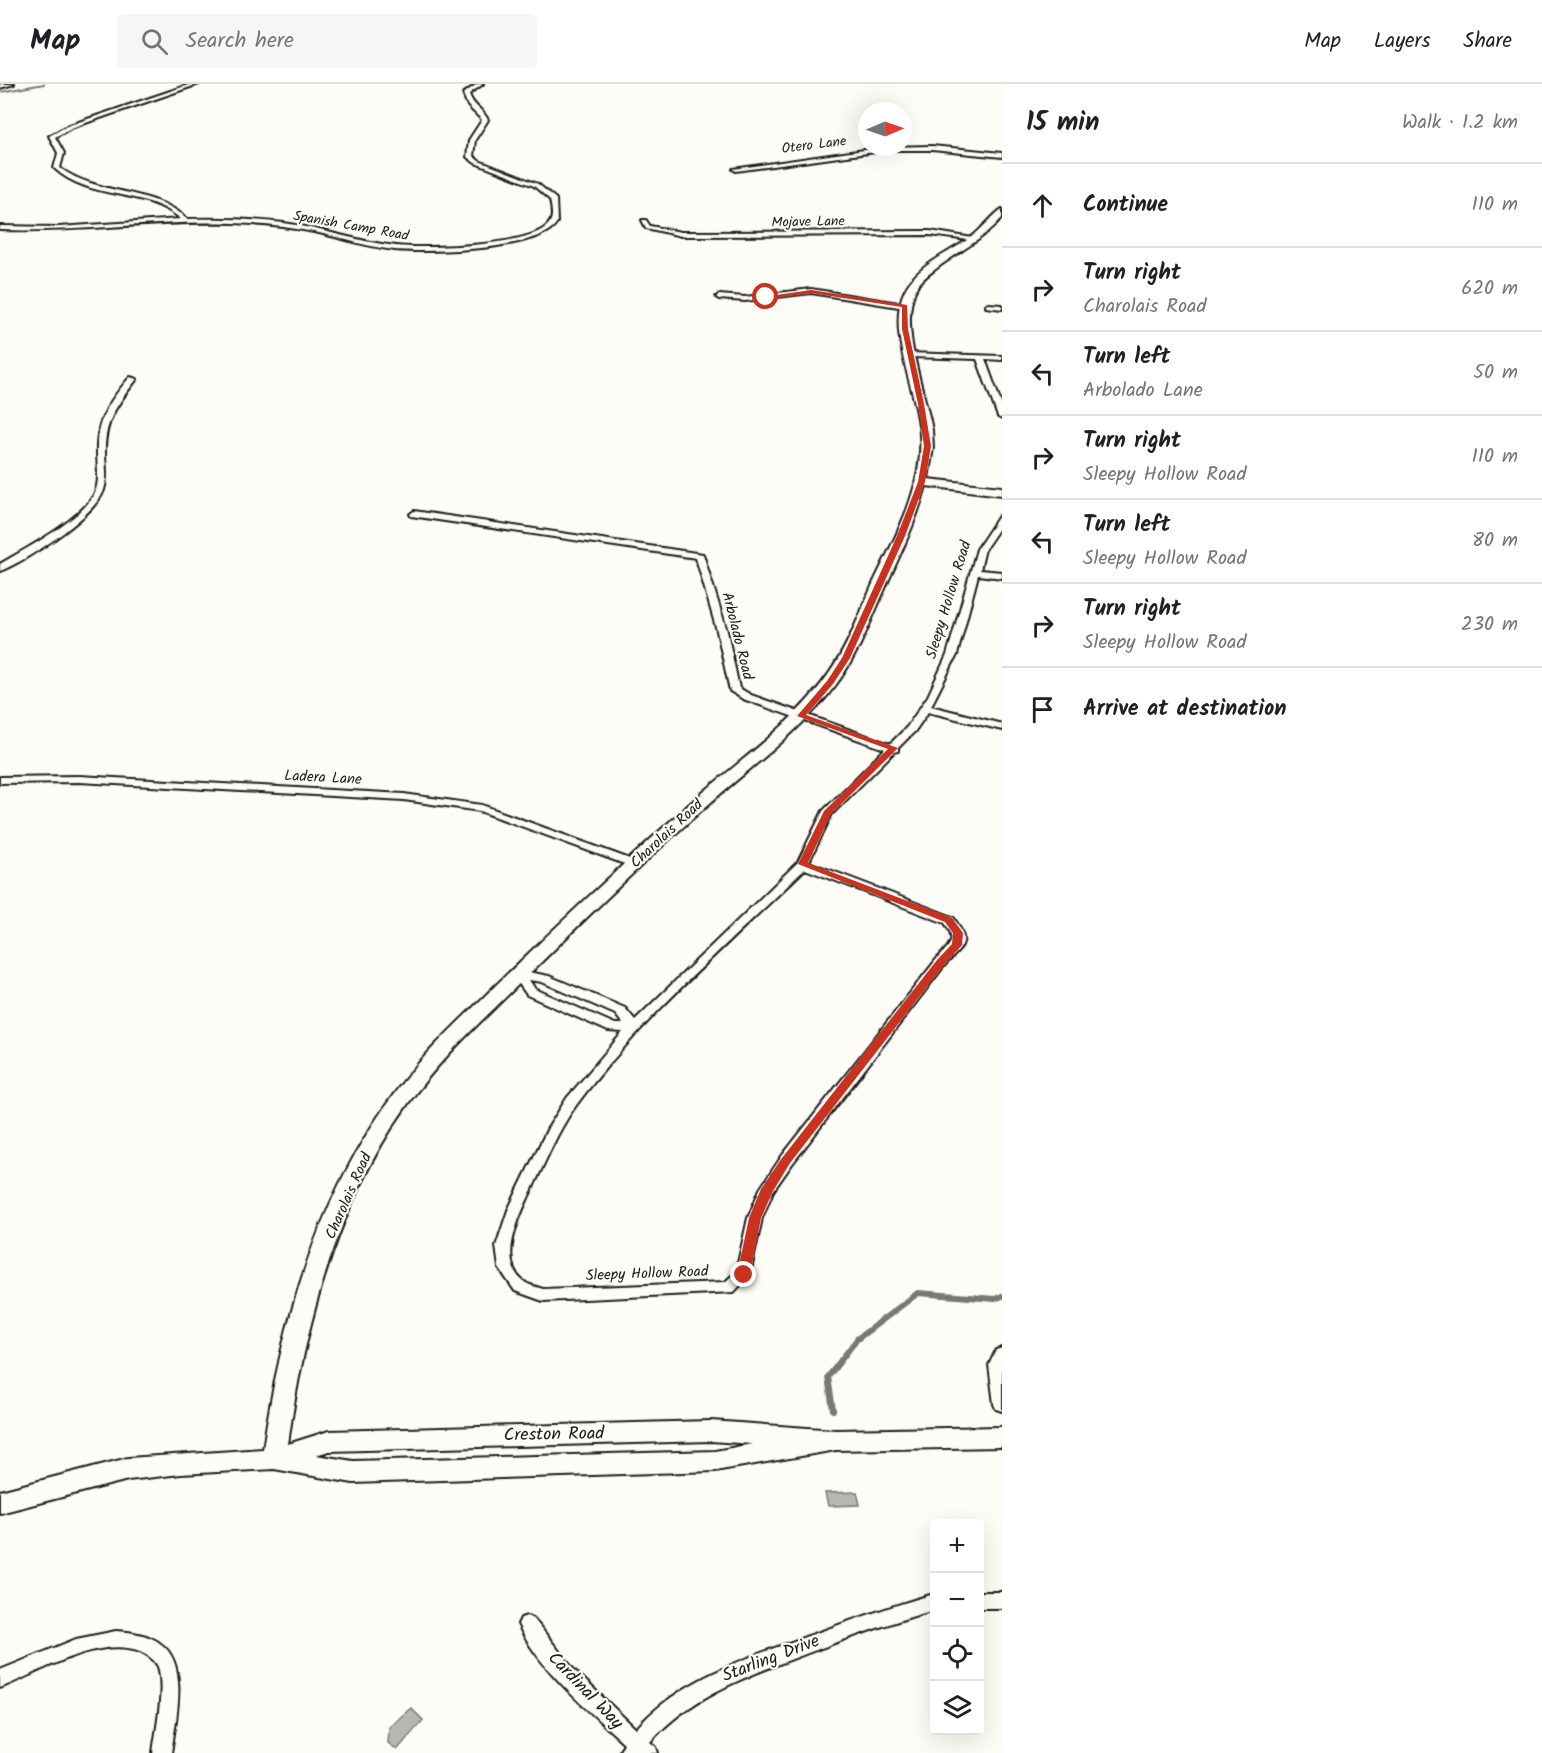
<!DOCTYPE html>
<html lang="en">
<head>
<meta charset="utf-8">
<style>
	:root { --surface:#fff; --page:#f6f6f6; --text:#202124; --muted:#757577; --line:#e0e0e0 }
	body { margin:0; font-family:Kalam,sans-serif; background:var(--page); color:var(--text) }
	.controls { position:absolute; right:18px; bottom:18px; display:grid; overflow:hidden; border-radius:6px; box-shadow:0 6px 24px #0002 }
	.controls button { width:54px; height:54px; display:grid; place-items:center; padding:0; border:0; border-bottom:2px solid var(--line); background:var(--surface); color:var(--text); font:30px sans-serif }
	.compass { position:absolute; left:858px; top:18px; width:54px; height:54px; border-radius:50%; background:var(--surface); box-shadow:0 6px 24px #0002; rotate:88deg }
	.stop { position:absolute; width:18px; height:18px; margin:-14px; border:4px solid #c8321e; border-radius:50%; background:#fff }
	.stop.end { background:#c8321e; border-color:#fff; box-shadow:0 2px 6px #0008 }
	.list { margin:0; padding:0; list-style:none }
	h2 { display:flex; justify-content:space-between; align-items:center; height:78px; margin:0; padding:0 24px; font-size:26px }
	h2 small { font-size:20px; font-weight:400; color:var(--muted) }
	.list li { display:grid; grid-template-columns:39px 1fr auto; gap:18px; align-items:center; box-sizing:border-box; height:84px; padding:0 24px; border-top:2px solid var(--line) }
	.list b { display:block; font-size:22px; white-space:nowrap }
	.list p { margin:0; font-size:20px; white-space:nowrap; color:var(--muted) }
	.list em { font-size:20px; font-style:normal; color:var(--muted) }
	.icon { flex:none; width:33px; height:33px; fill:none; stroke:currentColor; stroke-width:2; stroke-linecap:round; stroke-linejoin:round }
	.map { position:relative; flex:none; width:1002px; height:1669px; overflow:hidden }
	header { display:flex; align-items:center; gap:36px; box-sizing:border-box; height:84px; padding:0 30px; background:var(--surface); border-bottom:2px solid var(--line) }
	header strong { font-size:28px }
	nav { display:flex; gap:33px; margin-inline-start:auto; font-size:21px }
	.search { width:420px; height:54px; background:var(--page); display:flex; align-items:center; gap:15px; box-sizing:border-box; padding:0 21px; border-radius:6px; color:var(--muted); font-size:22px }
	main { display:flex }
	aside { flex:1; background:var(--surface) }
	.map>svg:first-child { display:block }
</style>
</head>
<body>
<header>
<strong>Map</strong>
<div class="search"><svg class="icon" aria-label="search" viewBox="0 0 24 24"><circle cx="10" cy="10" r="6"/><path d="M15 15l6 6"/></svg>Search here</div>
<nav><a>Map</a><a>Layers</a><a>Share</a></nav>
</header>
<main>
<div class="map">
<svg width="1002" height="1669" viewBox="0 0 1002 1669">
	<rect width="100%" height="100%" fill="#fdfcf7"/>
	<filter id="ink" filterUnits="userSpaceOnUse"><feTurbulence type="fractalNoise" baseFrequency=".0167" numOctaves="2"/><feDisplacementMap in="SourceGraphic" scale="12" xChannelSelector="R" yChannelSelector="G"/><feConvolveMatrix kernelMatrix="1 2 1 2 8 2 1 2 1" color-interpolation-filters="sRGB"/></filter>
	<g filter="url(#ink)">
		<path fill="#b7b6b2" stroke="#797876" stroke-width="1.5" d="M857,1408L860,1421L828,1422L825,1409Z
			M411,1624L423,1636L397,1666L388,1659L389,1643Z"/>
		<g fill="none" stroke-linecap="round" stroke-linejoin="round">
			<path stroke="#797876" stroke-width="2" d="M0,8L44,0"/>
			<path stroke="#797876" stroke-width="6" d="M833,1326L828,1293L857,1255L918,1209L995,1215L1002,1212"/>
			<defs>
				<path id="street" d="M191,0H199L71,44L55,53L64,69L60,84C98,112 152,103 188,135C220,134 252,135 284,139C321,144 358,158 396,162C422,165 537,163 550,138C554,132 551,122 550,116L534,102L475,79L467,73L469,56L482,36L468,22L463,10L477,0H483L469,10C473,23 483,25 488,36L475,56L473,72L479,77L538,100L556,115L557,138C541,167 426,169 395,166C369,163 344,155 319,149C291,143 262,140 233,139C155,136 78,149 0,146V142L58,143L181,135C145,104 89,117 54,84L58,69L49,52L67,42Z
					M932,62L1002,69V73L932,66H890L736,87L733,85L885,63Z
					M642,136H646L650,142L681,148L930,147L979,155L976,157L930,151L681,152L646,144Z
					M811,205L905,220L908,222L905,224L811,209L745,217L719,215L716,213L719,211L745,213Z
					M988,220L1002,221V225L986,223V221Z
					M907,269L1002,272V276L985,275L1002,322V335L998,333L977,275L910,273L906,271Z
					M130,293L137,295C118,319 104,337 105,369C105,381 108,393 104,406C96,431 25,478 0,487V480C25,465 79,437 93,412C102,397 96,379 97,362C97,334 112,314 130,293Z
					M414,427L703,470L727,547L739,604L751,611L890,660L907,643L928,612L947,571L977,465L999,432L1002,431V440L985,465L980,486L1002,488V494L978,491L957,571L931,622L1002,640V646L928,628L915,647L898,664V667L894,668L832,730L809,778L953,833C971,859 964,861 944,882L792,1080L773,1107L762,1134L750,1191L734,1208L543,1217L515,1207L499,1184L496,1162L508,1126L548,1044L567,1014L623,948L608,947L527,911L512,890L518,886L549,892L625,924L635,936L798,778L823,727L885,665L743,615L730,607L717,547L696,474L411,432L410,430ZM805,785L945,839C958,857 949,862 936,876L782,1072L760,1105L748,1134L736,1188L725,1198L543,1205C538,1203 531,1202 526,1199C497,1181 518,1135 529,1112C544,1081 557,1047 577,1020C641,935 729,859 805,785ZM529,896L542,898L615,930L623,940H615L535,905Z
					M79,692L404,710L482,721L638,778L640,780L634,783L630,782L480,727L404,716L79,698L0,699V693Z
					M1002,1264V1327L996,1325L994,1320L989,1281L996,1266Z
					M980,1508H1002V1524H980Z
					M934,1510V1526C892,1538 850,1553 808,1569C752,1590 691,1611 650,1658L656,1663L658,1669H619L624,1659C589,1627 538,1584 518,1540L521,1534L527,1532L533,1534L574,1586L636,1645C680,1595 747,1574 808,1552C850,1537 891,1522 934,1510Z
					M116,1547C131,1548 149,1550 161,1560C190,1581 175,1639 171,1669H153C156,1645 164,1610 159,1586C157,1577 148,1571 140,1567C98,1551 39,1589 0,1604V1586L76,1555Z"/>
				<path id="secondary" d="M0,0H14L0,4Z
					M1002,125V134C982,157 957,168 933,187C926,192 918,199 915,207C899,244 925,307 932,346L933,364L928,395L1002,403V411L926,402C916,439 899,472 884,507C870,539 857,573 835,602C800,648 753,681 710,719C646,775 585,835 524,895C484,935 440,974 407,1021C337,1119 304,1243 288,1360L329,1347L711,1337L836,1346L1002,1343V1363L836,1366L715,1387L353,1399L274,1385L181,1390L128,1396L0,1429V1407L128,1374L263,1365C281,1241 318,1112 394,1010C422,971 459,938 493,904C553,845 615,788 677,731C727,685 788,647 828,591C847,564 859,532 872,502C894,455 924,404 920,351C918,307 886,249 904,208C917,180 951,169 974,151C984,143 992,132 1002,125ZM711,1357L752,1360L715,1367L353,1377L316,1371L329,1367Z"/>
			</defs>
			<use href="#street" stroke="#1c1c1c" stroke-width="4"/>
			<use href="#secondary" stroke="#1c1c1c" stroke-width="4"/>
			<use href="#street" fill="#fdfcf7" fill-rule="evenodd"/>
			<use href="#secondary" fill="#fdfcf7" fill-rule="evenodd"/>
		</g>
	</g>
	<path fill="#c8321e" d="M811,206L907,221L908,245L924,320L931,362L925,398L905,452L850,574L833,600L806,631L898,664L831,730L808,779L952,834L963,849L962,861L944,881L790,1079L773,1107L761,1134L750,1191L744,1196L737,1191L749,1134L761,1105L782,1074L937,876L952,860L953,849L945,838L798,780L824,727L888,665L797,632L827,597L842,574L897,452L918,398L924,362L918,320L902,245V223L811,209L766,215L763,213Z"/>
	<g text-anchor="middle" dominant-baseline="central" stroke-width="4.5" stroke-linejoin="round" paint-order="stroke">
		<g font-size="14" fill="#1c1c1c" stroke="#fdfcf7">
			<text transform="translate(814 61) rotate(-7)">Otero Lane</text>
			<text transform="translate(808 138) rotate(-1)">Mojave Lane</text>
			<text transform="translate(351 142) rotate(10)">Spanish Camp Road</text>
		</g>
		<g font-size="15" fill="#1c1c1c" stroke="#fdfcf7">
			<text transform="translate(949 516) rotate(-73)">Sleepy Hollow Road</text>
			<text transform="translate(737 552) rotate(76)">Arbolado Road</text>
			<text transform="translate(323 694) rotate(3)">Ladera Lane</text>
			<text transform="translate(667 750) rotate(-43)">Charolais Road</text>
			<text transform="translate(349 1112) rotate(-66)">Charolais Road</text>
			<text transform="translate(647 1190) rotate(-2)">Sleepy Hollow Road</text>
		</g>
		<g font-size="18" fill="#1c1c1c" stroke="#fdfcf7">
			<text transform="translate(554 1351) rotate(-1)">Creston Road</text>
			<text transform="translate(771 1575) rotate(-21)">Starling Drive</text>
			<text transform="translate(585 1607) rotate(46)">Cardinal Way</text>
		</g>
	</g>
</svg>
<div class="controls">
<button>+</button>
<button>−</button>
<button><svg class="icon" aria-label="locate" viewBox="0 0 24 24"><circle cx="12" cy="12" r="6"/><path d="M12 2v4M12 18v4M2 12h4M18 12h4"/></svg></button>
<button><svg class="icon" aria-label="layers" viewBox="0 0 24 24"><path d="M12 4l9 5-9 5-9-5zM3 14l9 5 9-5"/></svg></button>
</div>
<svg class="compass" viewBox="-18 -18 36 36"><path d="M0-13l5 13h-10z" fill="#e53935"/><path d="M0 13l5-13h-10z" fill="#757577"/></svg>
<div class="stop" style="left:766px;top:213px"></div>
<div class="stop end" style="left:744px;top:1191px"></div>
</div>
<aside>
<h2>15 min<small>Walk · 1.2 km</small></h2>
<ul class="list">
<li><svg class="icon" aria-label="ahead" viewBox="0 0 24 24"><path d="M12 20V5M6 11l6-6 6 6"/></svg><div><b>Continue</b></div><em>110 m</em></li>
<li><svg class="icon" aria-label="right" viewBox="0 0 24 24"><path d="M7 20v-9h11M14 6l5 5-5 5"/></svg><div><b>Turn right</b><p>Charolais Road</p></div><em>620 m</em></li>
<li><svg class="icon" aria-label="left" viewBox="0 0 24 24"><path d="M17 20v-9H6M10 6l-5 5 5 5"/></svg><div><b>Turn left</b><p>Arbolado Lane</p></div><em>50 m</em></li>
<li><svg class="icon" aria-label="right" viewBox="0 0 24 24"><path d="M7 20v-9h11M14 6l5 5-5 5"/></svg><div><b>Turn right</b><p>Sleepy Hollow Road</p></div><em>110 m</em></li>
<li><svg class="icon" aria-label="left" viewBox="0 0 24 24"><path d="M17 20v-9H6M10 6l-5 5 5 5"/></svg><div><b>Turn left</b><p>Sleepy Hollow Road</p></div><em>80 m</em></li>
<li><svg class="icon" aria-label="right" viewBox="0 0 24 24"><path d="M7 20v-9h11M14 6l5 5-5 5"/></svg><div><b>Turn right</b><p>Sleepy Hollow Road</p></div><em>230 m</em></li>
<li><svg class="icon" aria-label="arrive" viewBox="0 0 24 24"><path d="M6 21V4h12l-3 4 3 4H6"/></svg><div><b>Arrive at destination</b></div></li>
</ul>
</aside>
</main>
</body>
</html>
